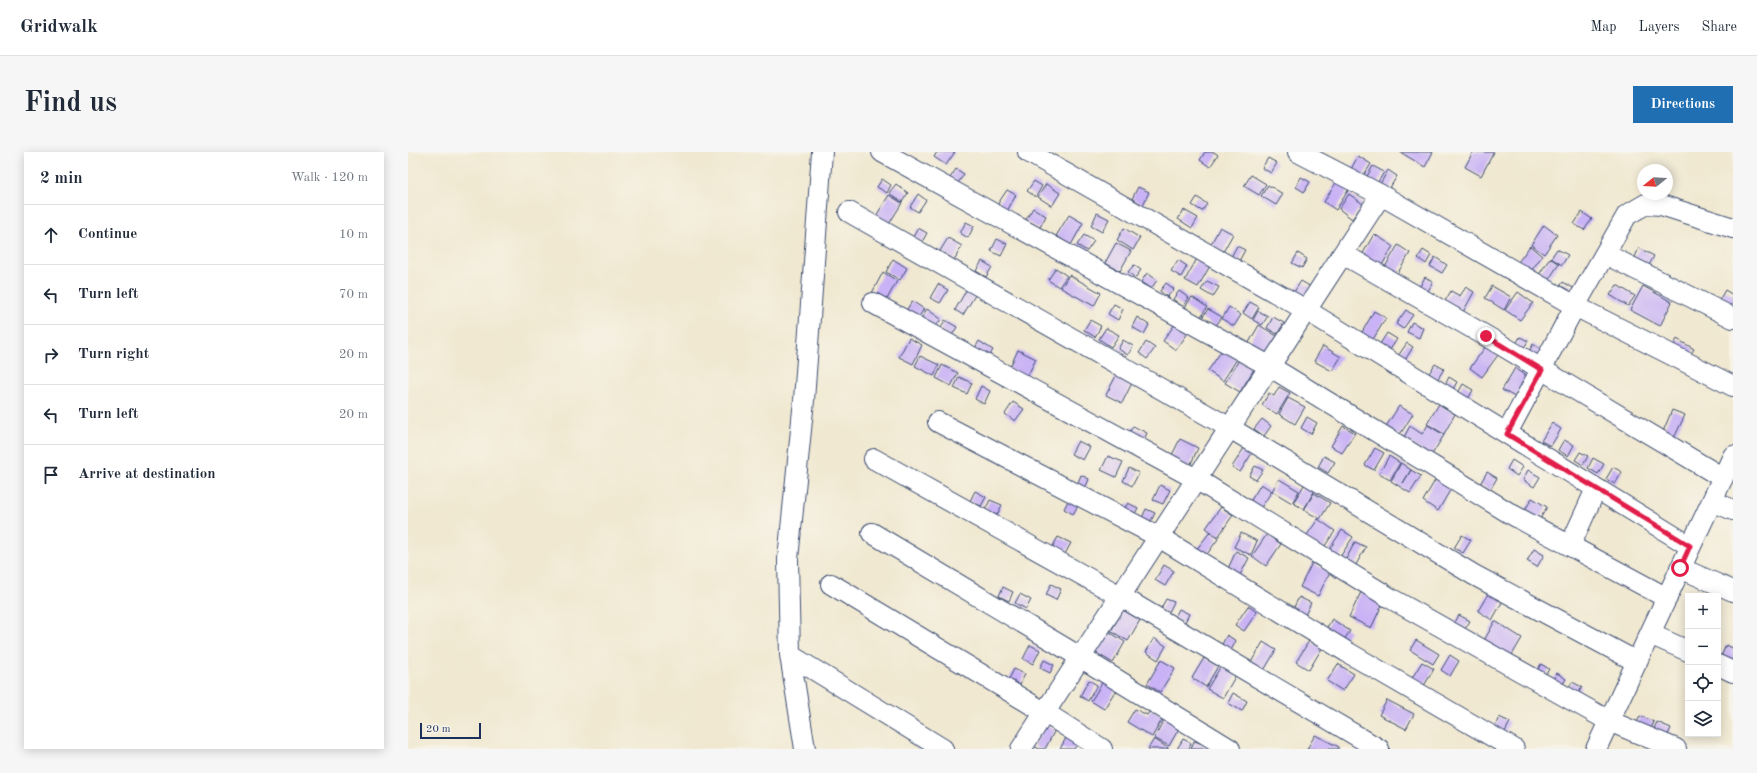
<!DOCTYPE html>
<html lang="en">
<head>
<meta charset="utf-8">
<style>
	:root { --surface:#fff; --page:#f6f6f7; --text:#1f2937; --muted:#747a83; --line:#e0e1e3; --accent:#1f6fb2 }
	body { margin:0; font-family:"Old Standard TT",serif; background:var(--page); color:var(--text) }
	.controls { position:absolute; right:12px; bottom:12px; display:grid; overflow:hidden; border-radius:0px; box-shadow:0 2px 10px #0003 }
	.controls button { width:36px; height:36px; display:grid; place-items:center; padding:0; border:0; border-bottom:1px solid var(--line); background:var(--surface); color:var(--text); font:20px sans-serif }
	.compass { position:absolute; left:1229px; top:12px; width:36px; height:36px; border-radius:50%; background:var(--surface); box-shadow:0 2px 10px #0003; rotate:252deg }
	.scale { position:absolute; left:12px; bottom:10px; width:61px; box-sizing:border-box; padding-left:4px; border:2px solid #1b2f5e; border-top:0; font-size:11px; line-height:14px; white-space:nowrap; color:#1b2f5e; -webkit-text-stroke:3px #f7f3e8; paint-order:stroke }
	.stop { position:absolute; width:12px; height:12px; margin:-9px; border:3px solid #e11d48; border-radius:50%; background:#fff }
	.stop.end { background:#e11d48; border-color:#fff; box-shadow:0 1px 4px #0008 }
	.list { margin:0; padding:0; list-style:none }
	h2 { display:flex; justify-content:space-between; align-items:center; height:52px; margin:0; padding:0 16px; font-size:17px }
	h2 small { font-size:13px; font-weight:400; color:var(--muted) }
	.list li { display:grid; grid-template-columns:26px 1fr auto; gap:12px; align-items:center; box-sizing:border-box; height:60px; padding:0 16px; border-top:1px solid var(--line) }
	.list b { display:block; font-size:15px; white-space:nowrap }
	.list em { font-size:13px; font-style:normal; color:var(--muted) }
	.icon { flex:none; width:22px; height:22px; fill:none; stroke:currentColor; stroke-width:2; stroke-linecap:round; stroke-linejoin:round }
	.map { position:relative; flex:none; width:1325px; height:597px; overflow:hidden; border-radius:0px }
	header { display:flex; align-items:center; gap:24px; box-sizing:border-box; height:56px; padding:0 20px; background:var(--surface); border-bottom:1px solid var(--line) }
	header strong { font-size:19px }
	nav { display:flex; gap:22px; margin-inline-start:auto; font-size:14px }
	.intro { display:flex; align-items:center; justify-content:space-between; box-sizing:border-box; height:96px; padding:0 24px }
	h1 { margin:0; font-size:28px }
	.button { padding:10px 18px; border-radius:0px; background:var(--accent); color:#fff; font-size:14px; font-weight:700 }
	main { display:flex; gap:24px; padding:0 24px }
	aside { flex:1; background:var(--surface); border-radius:0px; box-shadow:0 2px 10px #0003 }
	.map>svg:first-child { display:block }
</style>
</head>
<body>
<header>
<strong>Gridwalk</strong>
<nav><a>Map</a><a>Layers</a><a>Share</a></nav>
</header>
<div class="intro"><h1>Find us</h1><a class="button">Directions</a></div>
<main>
<aside>
<h2>2 min<small>Walk · 120 m</small></h2>
<ul class="list">
<li><svg class="icon" aria-label="ahead" viewBox="0 0 24 24"><path d="M12 20V5M6 11l6-6 6 6"/></svg><div><b>Continue</b></div><em>10 m</em></li>
<li><svg class="icon" aria-label="left" viewBox="0 0 24 24"><path d="M17 20v-9H6M10 6l-5 5 5 5"/></svg><div><b>Turn left</b></div><em>70 m</em></li>
<li><svg class="icon" aria-label="right" viewBox="0 0 24 24"><path d="M7 20v-9h11M14 6l5 5-5 5"/></svg><div><b>Turn right</b></div><em>20 m</em></li>
<li><svg class="icon" aria-label="left" viewBox="0 0 24 24"><path d="M17 20v-9H6M10 6l-5 5 5 5"/></svg><div><b>Turn left</b></div><em>20 m</em></li>
<li><svg class="icon" aria-label="arrive" viewBox="0 0 24 24"><path d="M6 21V4h12l-3 4 3 4H6"/></svg><div><b>Arrive at destination</b></div></li>
</ul>
</aside>
<div class="map">
<svg width="1325" height="597" viewBox="0 0 1325 597">
	<rect width="100%" height="100%" fill="#f7f3e8"/>
	<filter id="ink" filterUnits="userSpaceOnUse"><feTurbulence type="fractalNoise" baseFrequency=".025" numOctaves="2"/><feDisplacementMap in="SourceGraphic" scale="8" xChannelSelector="R" yChannelSelector="G"/><feConvolveMatrix kernelMatrix="1 2 1 2 8 2 1 2 1" color-interpolation-filters="sRGB"/></filter>
	<filter id="wash" filterUnits="userSpaceOnUse"><feTurbulence type="fractalNoise" baseFrequency=".012" numOctaves="4" result="noise"/><feDisplacementMap in="SourceGraphic" scale="16" xChannelSelector="R" yChannelSelector="G"/><feGaussianBlur stdDeviation="0.9" result="paint"/><feColorMatrix in="noise" values="0 0 0 0 0 0 0 0 0 0 0 0 0 0 0 0 0 1.4 0 .05"/><feComposite in="paint" operator="in"/></filter>
	<g filter="url(#wash)">
		<rect width="100%" height="100%" fill="#f0e8d0"/>
		<g id="blocks">
			<path fill="#c9b2f5" d="M529,0H547L538,13L526,5Z
				M797,0H806L810,3L802,15L792,8Z
				M992,0H1025L1017,15Z
				M1065,0H1086L1073,24L1057,15Z
				M950,4L963,12L955,24L943,17Z
				M860,6L869,11L863,21L854,16Z
				M965,14L976,20L969,32L958,26Z
				M548,17L556,22L550,31L542,26Z
				M980,18L989,24L980,39L971,34Z
				M843,23L858,32L851,43L836,34Z
				M893,25L902,30L896,40L888,35Z
				M474,27L483,33L479,41L469,35Z
				M626,29L634,34L628,45L619,39Z
				M929,29L941,37L928,58L916,50Z
				M488,32L500,41L494,50L481,41Z
				M638,32L652,41L644,54L630,45Z
				M860,33L875,42L868,53L853,44Z
				M730,35L741,40L735,53L724,47Z
				M599,38L608,43L599,59L589,53Z
				M510,42L518,48L510,60L502,55Z
				M941,42L955,52L944,67L931,57Z
				M481,43L494,51L481,72L468,64Z
				M789,45L799,52L794,59L784,53Z
				M625,56L638,64L631,77L617,69Z
				M776,58L790,66L784,76L770,67Z
				M1174,60L1184,67L1176,78L1166,72Z
				M689,61L701,67L694,80L683,74Z
				M661,63L675,71L663,93L648,84Z
				M558,70L566,74L560,86L552,81Z
				M1136,73L1149,83L1136,102L1123,93Z
				M812,75L825,82L815,100L803,92Z
				M510,76L519,81L514,90L505,85Z
				M716,76L732,86L725,98L709,88Z
				M966,82L985,94L973,115L954,103Z
				M676,83L686,89L679,99L669,93Z
				M540,86L554,94L546,108L532,99Z
				M589,87L599,92L593,104L583,99Z
				M708,91L723,99L712,119L697,111Z
				M990,93L1002,101L989,122L977,115Z
				M829,94L837,98L831,109L823,105Z
				M1122,94L1134,104L1120,123L1108,113Z
				M1231,96L1246,104L1240,115L1226,107Z
				M1149,97L1160,103L1154,113L1143,106Z
				M1015,98L1023,103L1018,112L1010,106Z
				M890,101L899,107L894,116L884,111Z
				M790,105L803,112L790,135L777,128Z
				M1027,105L1039,113L1034,121L1022,114Z
				M1142,106L1151,112L1137,133L1128,127Z
				M485,107L499,116L492,128L478,120Z
				M770,108L779,114L773,125L763,119Z
				M574,109L584,115L578,125L568,119Z
				M726,113L733,118L727,126L720,120Z
				M648,116L659,124L651,135L640,128Z
				M475,120L489,129L478,149L464,141Z
				M739,121L749,128L743,137L733,130Z
				M661,123L693,141L686,154L653,136Z
				M1017,125L1025,130L1019,141L1011,136Z
				M799,129L811,135L805,145L793,138Z
				M893,129L903,135L896,147L886,140Z
				M1155,130L1172,140L1165,151L1148,141Z
				M758,131L766,137L759,145L752,139Z
				M530,132L540,138L532,151L522,146Z
				M1209,133L1227,144L1220,154L1202,143Z
				M1084,134L1103,145L1096,158L1077,146Z
				M1235,134L1264,150L1252,174L1222,158Z
				M560,135L569,140L555,163L547,158Z
				M1058,135L1066,140L1055,160L1037,149L1043,139L1052,144Z
				M1317,138L1325,143V150L1321,158L1309,152Z
				M771,139L781,146L775,155L765,147Z
				M1110,140L1125,151L1112,168L1097,158Z
				M784,145L799,155L792,166L777,155Z
				M504,149L516,157L510,166L498,159Z
				M842,150L851,155L844,167L835,161Z
				M706,152L715,157L710,168L700,162Z
				M821,155L833,163L826,174L814,167Z
				M519,157L533,167L526,177L512,168Z
				M800,157L814,165L807,175L794,166Z
				M998,158L1005,163L995,177L988,172Z
				M850,159L860,164L854,173L845,168Z
				M966,159L978,166L964,189L953,182Z
				M729,165L741,173L736,182L724,175Z
				M865,165L876,171L869,182L859,176Z
				M537,168L549,175L543,185L532,178Z
				M682,168L693,174L687,185L676,178Z
				M1004,170L1015,176L1011,186L999,180Z
				M767,172L780,181L768,198L755,189Z
				M851,173L869,184L856,205L839,194Z
				M698,176L711,183L703,195L691,187Z
				M979,181L989,187L980,201L970,195Z
				M1112,185L1120,189L1114,199L1106,195Z
				M501,186L514,193L505,212L491,205Z
				M1269,187L1286,197L1279,208L1263,199Z
				M715,188L725,194L720,203L710,197Z
				M571,189L585,198L580,206L566,198Z
				M738,190L747,196L739,207L731,201Z
				M999,191L1005,195L997,208L990,204Z
				M1125,192L1134,198L1128,207L1120,202Z
				M915,194L933,205L924,219L906,209Z
				M1078,194L1090,203L1074,225L1062,216Z
				M610,198L628,207L619,225L601,217Z
				M814,198L829,207L815,229L800,219Z
				M512,204L531,213L526,224L507,214Z
				M831,208L846,217L832,240L817,231Z
				M1027,212L1036,217L1029,228L1020,223Z
				M534,213L550,221L543,234L528,226Z
				M1107,216L1119,224L1107,245L1094,238Z
				M711,218L727,225L714,251L698,243Z
				M551,225L564,231L559,242L546,236Z
				M1041,225L1049,230L1045,237L1037,233Z
				M1055,232L1065,238L1060,247L1050,241Z
				M573,234L582,239L576,252L567,247Z
				M871,235L882,241L869,262L854,253L861,241L866,244Z
				M880,246L897,255L887,272L871,262Z
				M605,250L616,257L607,269L597,262Z
				M1031,252L1047,262L1036,282L1019,272Z
				M991,254L1005,262L991,284L977,276Z
				M1264,258L1277,263L1265,288L1254,282Z
				M899,265L909,271L903,282L893,276Z
				M854,267L863,274L856,284L846,277Z
				M1144,271L1153,277L1143,294L1133,289Z
				M1020,273L1036,283L1023,304L995,287L1002,274L1014,282Z
				M725,274L739,281L734,292L719,285Z
				M935,274L947,281L934,301L923,294Z
				M772,287L790,296L781,316L762,307Z
				M1156,288L1166,293L1160,304L1150,298Z
				M670,289L682,295L675,308L663,302Z
				M836,296L844,301L832,320L824,315Z
				M967,296L976,301L966,318L957,313Z
				M1172,300L1180,304L1175,313L1167,308Z
				M700,304L715,310L708,325L693,318Z
				M916,304L927,310L920,321L910,315Z
				M981,304L992,311L982,328L971,322Z
				M1185,306L1196,312L1190,322L1180,316Z
				M1104,308L1115,315L1109,324L1099,317Z
				M993,311L1003,318L995,331L1003,318L1013,324L1002,341L983,329Z
				M847,314L855,318L848,328L841,324Z
				M1205,315L1214,320L1207,332L1198,327Z
				M721,316L731,321L724,334L715,329Z
				M1120,318L1132,325L1126,335L1115,328Z
				M1079,320L1089,326L1082,338L1072,332Z
				M673,323L681,327L677,337L669,333Z
				M1029,325L1044,335L1030,359L1015,349Z
				M871,327L891,339L884,351L864,339Z
				M898,330L908,336L896,357L885,351Z
				M853,332L864,339L850,360L840,353Z
				M752,333L762,338L755,352L745,348Z
				M567,339L578,345L573,354L562,349Z
				M906,341L922,351L912,367L896,358Z
				M1124,346L1139,355L1132,367L1117,358Z
				M661,347L671,352L665,362L656,357Z
				M582,348L594,353L589,363L577,358Z
				M720,351L730,356L725,365L715,359Z
				M813,355L825,363L810,385L798,376Z
				M738,357L747,361L741,373L733,368Z
				M910,367L927,379L914,398L897,386Z
				M934,378L945,385L930,408L919,401Z
				M802,380L810,387L797,405L788,398Z
				M833,381L849,389L843,403L826,395Z
				M859,382L873,392L858,414L844,404Z
				M1054,383L1063,388L1055,401L1046,396Z
				M650,385L663,391L657,402L644,396Z
				M947,390L958,395L946,416L936,411Z
				M1126,397L1136,403L1129,415L1119,409Z
				M828,399L841,406L831,425L819,419Z
				M904,411L922,420L910,444L892,435Z
				M756,413L766,419L757,434L747,428Z
				M643,432L653,437L648,448L638,443Z
				M595,435L605,440L601,449L591,444Z
				M1083,437L1097,445L1084,468L1070,459Z
				M954,438L976,449L963,476L941,465Z
				M612,442L623,448L618,457L607,451Z
				M891,445L903,451L896,465L884,459Z
				M758,447L766,450L760,462L752,458Z
				M840,454L849,460L836,479L827,473Z
				M771,457L781,462L776,472L766,467Z
				M715,458L732,468L720,489L703,479Z
				M1051,463L1062,469L1055,480L1045,474Z
				M924,467L942,479L936,488L918,477Z
				M1087,469L1114,486L1101,508L1074,492Z
				M700,479L717,490L705,511L687,500Z
				M819,483L828,489L822,500L813,494Z
				M746,486L758,494L750,508L738,500Z
				M1008,488L1031,502L1025,512L1002,498Z
				M901,489L914,496L901,518L888,510Z
				M855,490L868,498L855,520L842,512Z
				M622,493L632,498L625,512L615,507Z
				M1318,493L1325,496V513L1312,507Z
				M1042,503L1051,509L1042,524L1033,518Z
				M796,506L810,514L798,535L784,526Z
				M636,508L646,513L642,521L632,516Z
				M753,508L767,516L752,540L739,532Z
				M1014,510L1026,517L1014,537L1002,529Z
				M930,512L946,522L935,539L919,529Z
				M1133,512L1141,517L1135,527L1127,522Z
				M813,514L828,523L815,546L799,537Z
				M606,517L617,522L612,533L601,527Z
				M1149,521L1158,527L1151,538L1142,533Z
				M681,528L689,533L680,549L672,544Z
				M696,528L709,536L696,557L683,549Z
				M1164,530L1174,535L1167,547L1158,541Z
				M825,541L839,549L834,559L820,551Z
				M979,548L1006,562L998,577L971,563Z
				M727,557L739,563L743,557L756,564L744,585L719,570Z
				M759,562L774,571L761,594L746,586Z
				M1232,564L1246,570L1241,581L1227,575Z
				M1091,565L1102,570L1096,582L1086,577Z
				M1249,570L1263,576L1258,587L1244,581Z
				M637,573L647,578L637,597H631L626,594Z
				M907,583L931,595L930,597H899Z
				M659,584L670,591L666,597H652Z
				M746,587L760,596V597H740Z
				M775,587L783,591L781,597H769Z
				M786,589L801,594L800,597H783Z"/>
		</g>
	</g>
	<g filter="url(#ink)">
		<use href="#blocks" fill-opacity="0" stroke="#3b4b6f" stroke-width="1"/>
		<g fill="none" stroke-linecap="round" stroke-linejoin="round">
			<defs>
				<path id="minor" d="M474,0L861,214L1103,362L1259,446
					M620,0L898,158L1282,394
					M890,0L973,43L1167,154L1325,234
					M441,60L822,276L1066,423L1229,510
					M935,102L1078,184L1315,326
					M1197,102L1325,166
					M465,151L788,327L982,446L1201,569L1268,597
					M530,270L751,385L939,500L1106,597
					M1099,281L1167,154L1219,63L1238,52L1253,53L1325,76
					M466,307L712,444L971,597
					M1304,349L1325,358
					M464,381L672,505L822,597
					M1162,394L1188,337
					M1272,416L1325,439
					M423,432L636,560L694,597
					M1242,482L1280,499
					M382,503L535,597
					M1310,513L1325,520
					M397,597L382,503L380,407L396,248L414,0
					M613,597L973,43
					M1188,597L1325,304"/>
			</defs>
			<use href="#minor" stroke="#3b4b6f" stroke-width="22"/>
			<use href="#minor" stroke="#fff" stroke-width="20"/>
		</g>
	</g>
	<g fill="none" stroke-linecap="round" stroke-linejoin="round" filter="url(#ink)">
		<path stroke="#e11d48" stroke-width="5" d="M1078,184L1134,218L1099,282L1282,394L1272,416"/>
	</g>
</svg>
<div class="controls">
<button>+</button>
<button>−</button>
<button><svg class="icon" aria-label="locate" viewBox="0 0 24 24"><circle cx="12" cy="12" r="6"/><path d="M12 2v4M12 18v4M2 12h4M18 12h4"/></svg></button>
<button><svg class="icon" aria-label="layers" viewBox="0 0 24 24"><path d="M12 4l9 5-9 5-9-5zM3 14l9 5 9-5"/></svg></button>
</div>
<svg class="compass" viewBox="-18 -18 36 36"><path d="M0-13l5 13h-10z" fill="#e53935"/><path d="M0 13l5-13h-10z" fill="#747a83"/></svg>
<div class="scale">20 m</div>
<div class="stop" style="left:1272px;top:416px"></div>
<div class="stop end" style="left:1078px;top:184px"></div>
</div>
</main>
</body>
</html>
